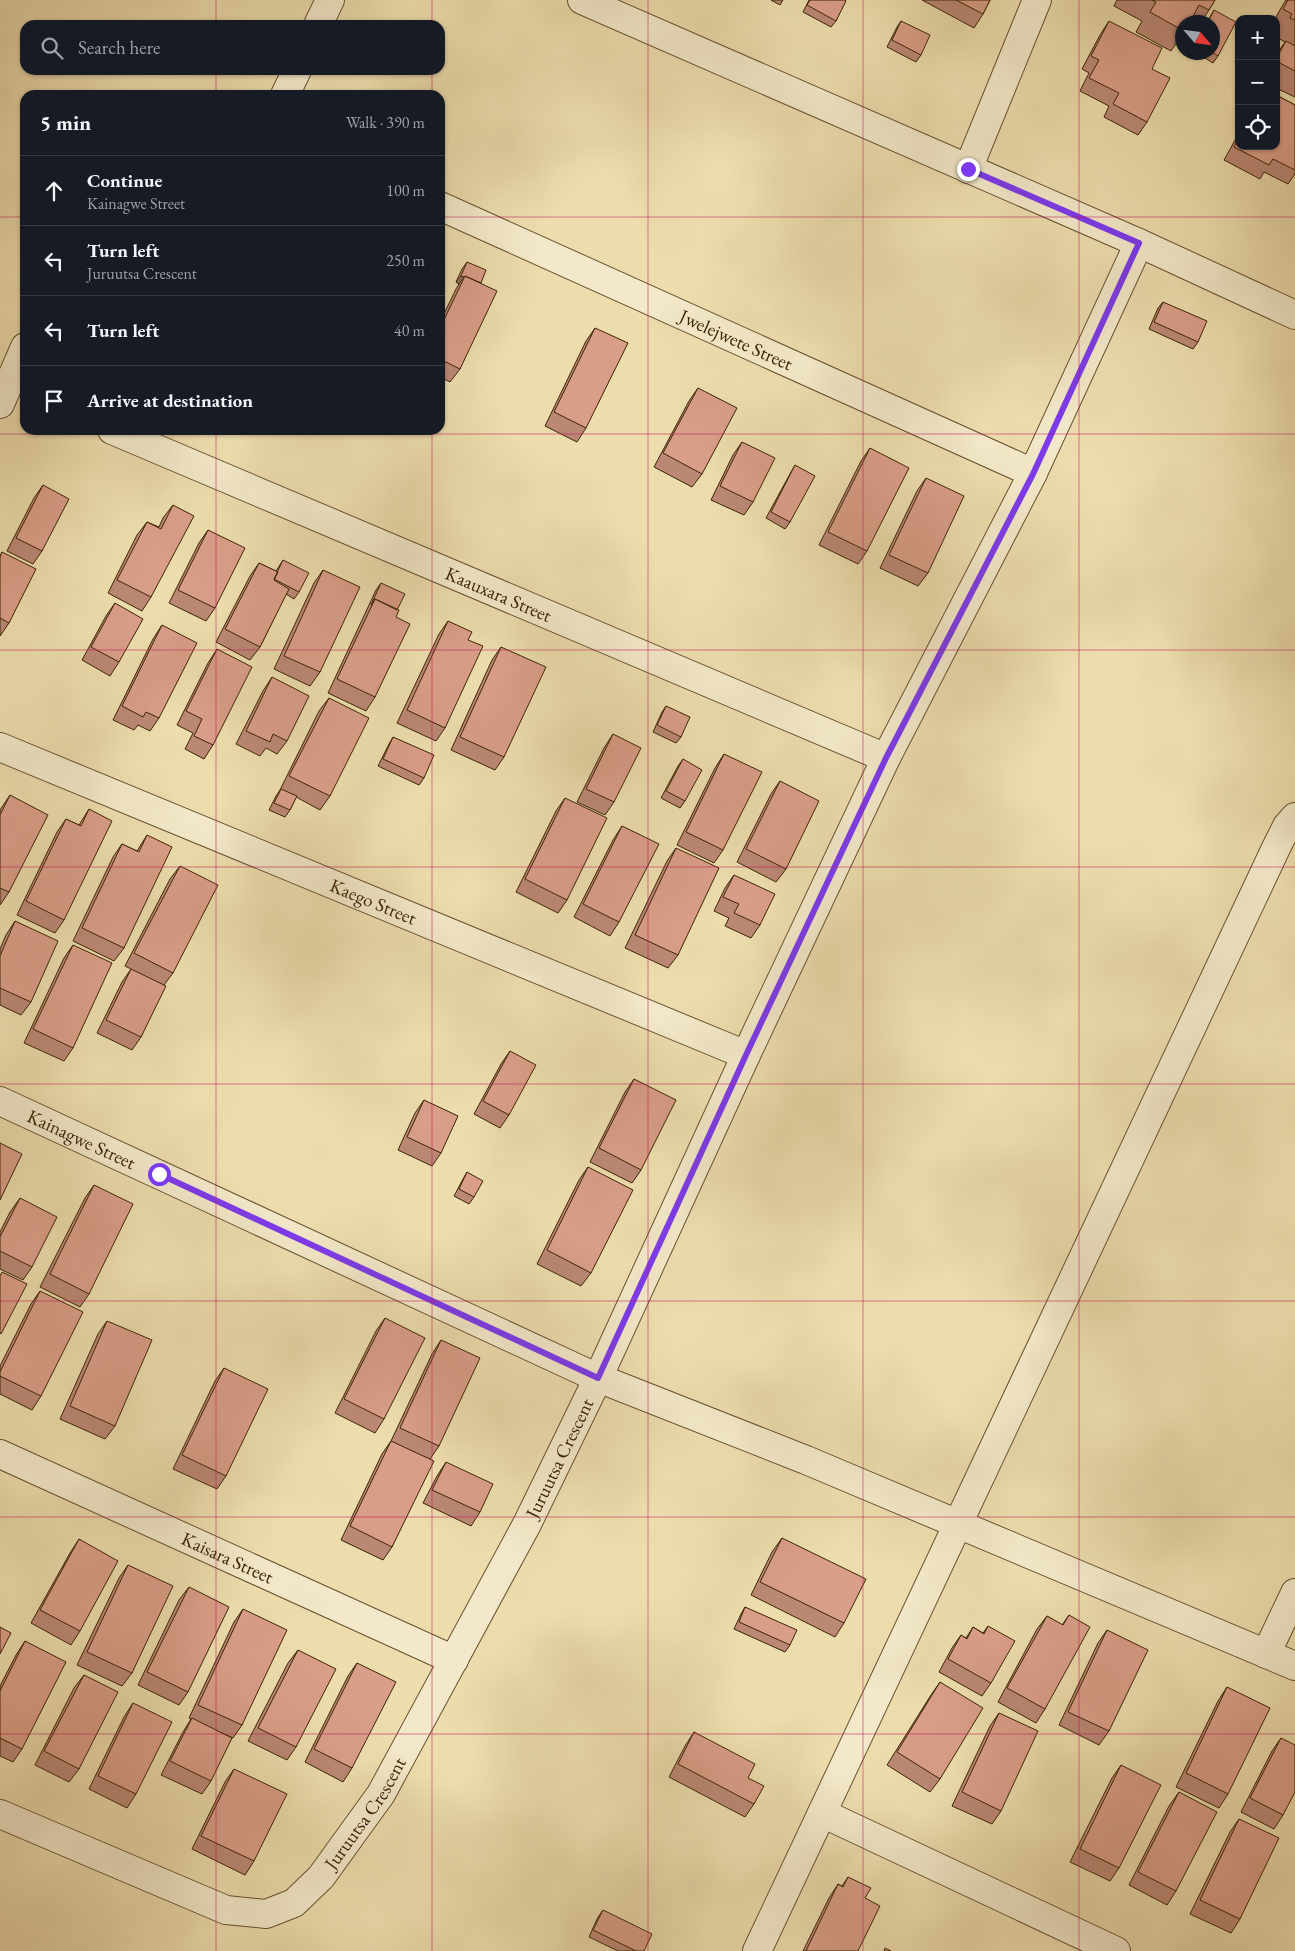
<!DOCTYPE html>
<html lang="en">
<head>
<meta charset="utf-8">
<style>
	:root { --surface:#171b24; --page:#242831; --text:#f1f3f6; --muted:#9ea1a6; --line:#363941 }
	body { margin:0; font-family:"EB Garamond",serif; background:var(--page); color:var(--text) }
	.controls { position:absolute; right:15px; top:15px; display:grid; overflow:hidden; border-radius:10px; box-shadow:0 1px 4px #0004 }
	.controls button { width:45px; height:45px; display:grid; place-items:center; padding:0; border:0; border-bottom:1px solid var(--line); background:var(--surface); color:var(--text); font:25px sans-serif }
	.compass { position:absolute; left:1175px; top:15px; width:45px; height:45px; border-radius:50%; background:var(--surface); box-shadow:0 1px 4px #0004; rotate:118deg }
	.stop { position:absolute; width:15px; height:15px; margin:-11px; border:4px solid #7c3aed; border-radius:50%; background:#fff }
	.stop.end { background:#7c3aed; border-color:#fff; box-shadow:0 1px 5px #0008 }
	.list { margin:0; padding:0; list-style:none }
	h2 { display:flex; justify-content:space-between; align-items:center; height:65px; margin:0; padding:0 20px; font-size:21px }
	h2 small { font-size:16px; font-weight:400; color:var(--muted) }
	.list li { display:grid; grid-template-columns:32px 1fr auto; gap:15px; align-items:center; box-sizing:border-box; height:70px; padding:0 20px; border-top:1px solid var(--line) }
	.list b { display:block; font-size:19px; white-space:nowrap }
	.list p { margin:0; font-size:16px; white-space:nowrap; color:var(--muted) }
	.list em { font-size:16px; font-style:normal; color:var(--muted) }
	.icon { flex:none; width:28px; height:28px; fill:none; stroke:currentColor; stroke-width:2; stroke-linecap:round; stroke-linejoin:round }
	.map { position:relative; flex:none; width:1295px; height:1951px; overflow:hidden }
	.search { position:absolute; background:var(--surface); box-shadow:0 1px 4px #0004; left:20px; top:20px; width:425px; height:55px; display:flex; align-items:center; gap:12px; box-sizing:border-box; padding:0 18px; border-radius:15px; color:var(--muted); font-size:19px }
	.panel { position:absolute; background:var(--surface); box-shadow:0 1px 4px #0004; left:20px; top:90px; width:425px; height:345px; border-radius:15px }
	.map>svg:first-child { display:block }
</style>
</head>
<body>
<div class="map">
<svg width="1295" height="1951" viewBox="0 0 1295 1951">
	<rect width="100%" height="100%" fill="#edddad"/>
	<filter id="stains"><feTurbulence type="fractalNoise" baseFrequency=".004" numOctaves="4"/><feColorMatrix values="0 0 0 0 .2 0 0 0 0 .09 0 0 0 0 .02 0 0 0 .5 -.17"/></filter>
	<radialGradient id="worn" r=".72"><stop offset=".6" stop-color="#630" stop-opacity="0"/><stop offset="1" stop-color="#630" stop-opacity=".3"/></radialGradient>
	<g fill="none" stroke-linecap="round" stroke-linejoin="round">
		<defs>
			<g id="minor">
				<path d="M582,0L1139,243L1295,315"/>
				<path d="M318,25L330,0"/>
				<path d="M285,95L297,70"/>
				<path d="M968,169L1037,0"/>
				<path id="s1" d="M440,206L1033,473"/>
				<path d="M0,404L25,347"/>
				<path id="s2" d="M112,430L886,758"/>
				<path id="s3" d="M0,747L746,1055"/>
				<path id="s4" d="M0,1101L598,1378L806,1460L1295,1666"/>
				<path id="s5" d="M0,1454L454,1660"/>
				<path d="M1266,1654L1295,1593"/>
				<path d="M822,1813L1116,1951"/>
				<path id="s6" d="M0,1814L226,1910L266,1914L294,1903L321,1877L381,1794L527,1524L598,1378L746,1055L886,758L1033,473L1139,243"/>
				<path d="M757,1951L1276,848L1287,826L1295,817"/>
			</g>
		</defs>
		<use href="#minor" stroke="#685230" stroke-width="30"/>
		<use href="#minor" stroke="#f3e9ca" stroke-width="28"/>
	</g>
	<path fill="#bb8875" stroke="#3c2406" d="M771,0H783L780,5Z
		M809,0H845L836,21L831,27L803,12Z
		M922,0H990L983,14L974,28Z
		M1117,0H1215L1209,10L1201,22H1182V35L1171,51L1136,32L1142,21L1114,6Z
		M1286,0H1295V97L1276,88V55L1285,42L1276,37L1278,33L1276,32V19H1275L1281,8Z
		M1214,10L1218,56L1213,63L1195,52H1212V22H1207Z
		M901,21L921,55L916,62L887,47L897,27Z
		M1109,21L1152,69L1147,122L1138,135L1104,117L1109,106L1080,91L1089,73L1082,69L1100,35Z
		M1239,54V64L1235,62Z
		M1278,96L1295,105V174L1288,184L1264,172L1260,179L1224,160L1239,133V146H1276V99Z
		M467,262L481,283L460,369L450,382L440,377V322L456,289L459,284L456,282L462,269Z
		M1163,302L1198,342L1193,349L1149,329L1158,308Z
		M595,328L586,428L577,442L545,426L586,341Z
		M698,388L702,474L692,487L654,467L689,401Z
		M742,442L753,502L744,515L711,500L733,455Z
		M870,448L867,551L858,564L819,545L861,461Z
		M795,465L790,522L785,529L766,518L791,472Z
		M926,478L928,573L918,586L880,568L917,491Z
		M43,485L42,551L33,564L7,551L34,498Z
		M173,505L151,597L142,611L108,593L137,535L147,522L159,527L163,518Z
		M208,530L215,608L206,621L169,603L199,543Z
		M2,552L9,623L0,636V556Z
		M283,560L299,592L294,599L286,594L260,647L250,660L216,642L250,576L259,563L276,571Z
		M323,570L320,672L310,686L274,669L314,583Z
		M381,583L397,610L375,697L366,711L328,693L376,590Z
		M115,603L119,662L110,676L82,660L106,616Z
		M448,621L468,640L445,728L436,741L397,723L439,634Z
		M162,625L159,718L150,731L138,725L134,730L113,720L153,639Z
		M501,647L504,757L495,770L451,750L492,660Z
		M217,649L213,745L204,759L185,749L193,733L177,725L208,663Z
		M272,677L287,741L277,754L266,748L260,756L236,744L263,691Z
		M329,698L330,796L320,810L296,797L290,810L285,817L269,810L276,796L280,790L319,711Z
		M666,706L681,737L676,743L653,732L662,712Z
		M613,734L614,802L605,815L577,802L604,748Z
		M393,737L424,778L419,785L378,766L389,744Z
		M724,754L723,850L714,863L677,845L715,768Z
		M683,759L685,801L680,808L661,798L678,766Z
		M780,781L786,869L776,882L737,862L771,794Z
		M10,795L9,892L0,905V810Z
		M565,798L567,900L558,913L516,892L556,811Z
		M89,809L64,920L55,933L17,915L57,832L66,819L79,825Z
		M622,826L619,922L610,936L574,917L613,840Z
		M147,835L124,948L114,961L73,941L113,857L122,844L137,851Z
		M676,848L678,955L668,968L625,948L667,861Z
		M180,866L173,973L164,985L141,1037L132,1050L97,1033L122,982L131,969L125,966L170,879Z
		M734,875L760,925L751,938L725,926L729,918L714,911L725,888Z
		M15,921L31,1002L21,1015L0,1005V949L6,935Z
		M73,945V1048L64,1061L24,1043L64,958Z
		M510,1051L509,1115L500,1128L474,1114L501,1064Z
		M634,1079L641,1170L632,1183L590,1162L625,1092Z
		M424,1100L441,1153L432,1166L398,1150L415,1113Z
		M588,1167L591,1273L581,1286L537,1264L579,1180Z
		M467,1172L474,1197L469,1204L454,1196L463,1179Z
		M94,1185L89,1294L80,1307L40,1287L85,1198Z
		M20,1198L32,1267L23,1280L0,1269V1232L10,1212Z
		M40,1291L41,1396L32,1410L0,1394V1366L31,1304Z
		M385,1318L384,1419L375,1433L335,1413L376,1331Z
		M107,1321L115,1426L105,1439L60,1419L98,1334Z
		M441,1340L439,1446L430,1459L392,1547L383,1560L341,1540L382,1454L391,1441L432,1354Z
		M224,1368L226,1476L217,1489L173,1469L215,1381Z
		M446,1462L480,1512L471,1526L423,1503L437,1476Z
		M782,1538L844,1623L835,1637L751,1595L772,1552Z
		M79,1539L80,1631L71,1645L31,1623L70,1553Z
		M128,1565L132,1673L122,1686L77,1665L119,1578Z
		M189,1587L188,1692L179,1705L138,1685L179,1600Z
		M745,1607L790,1645L785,1652L734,1629L741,1614Z
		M243,1609L242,1725L233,1738L222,1733L211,1781L202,1794L161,1775L183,1732L191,1719L189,1718L234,1622Z
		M1069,1615L1045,1709L1036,1723L998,1702L1037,1629L1047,1616L1062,1625Z
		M988,1626L991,1683L982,1696L939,1672L952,1648L961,1635L966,1638L973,1627L983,1633Z
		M1107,1630L1109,1731L1099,1745L1059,1725L1098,1643Z
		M25,1641L22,1749L13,1762L0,1756V1686L16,1655Z
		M298,1650L296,1747L287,1760L248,1741L288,1663Z
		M357,1663L352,1768L343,1782L305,1762L348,1676Z
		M84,1675L79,1769L69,1782L35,1765L74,1688Z
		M940,1682V1779L930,1792L887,1765L931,1695Z
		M1227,1687L1228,1794L1219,1808L1176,1787L1218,1701Z
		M133,1703L136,1794L127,1808L89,1789L124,1717Z
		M999,1713L1001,1811L992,1824L952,1806L990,1726Z
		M694,1732L748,1778L754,1804L745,1817L669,1777L685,1746Z
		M1281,1738L1283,1815L1274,1829L1241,1812L1272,1751Z
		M1121,1765L1119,1868L1110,1881L1070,1862L1112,1778Z
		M234,1769L254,1861L245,1875L192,1849L225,1782Z
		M1179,1792L1176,1891L1167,1905L1129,1885L1169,1806Z
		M1239,1819L1240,1919L1231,1933L1190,1914L1230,1832Z
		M848,1877L858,1951H803L829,1898L838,1884L842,1886Z
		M603,1910L644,1951H618L589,1937L598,1917Z"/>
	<path fill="#986f5f" stroke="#3c2406" d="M461,276L464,277L459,284L456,282Z"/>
	<path fill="#d99e88" stroke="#3c2406" d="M810,0H845L846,1L836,21L807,5Z
		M956,0H990L983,14Z
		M1152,0H1215L1209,10L1199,5L1190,22H1182V30L1150,12L1156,2Z
		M1288,0H1295V20L1290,18L1292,14L1283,9Z
		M1214,10L1236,22L1218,56L1212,52V22H1208Z
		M901,21L930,35L921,55L892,40Z
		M1109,21L1162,48L1152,69L1170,78L1147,122L1113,104L1119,93L1089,78L1099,60L1091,56Z
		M1286,41L1295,46V71L1276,61V59Z
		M1278,96L1295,105V170L1273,159L1269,165L1234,147L1239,137V146H1276V99Z
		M467,262L486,270L481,283L465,276L464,277L461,276Z
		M465,276L497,291L460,369L440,359V328Z
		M1163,302L1207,321L1198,342L1154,322Z
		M595,328L628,343L586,428L554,412Z
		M698,388L737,408L702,474L663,453Z
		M742,442L775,458L753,502L720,486Z
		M870,448L909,468L867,551L828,532Z
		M795,465L815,476L790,522L771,512Z
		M926,478L964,496L928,573L889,555Z
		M43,485L69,499L42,551L16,538Z
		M173,505L194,516L151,597L117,580L147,522L161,529Z
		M208,530L245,548L215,608L178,590Z
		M2,552L36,569L9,623L0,618V557Z
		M283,560L309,573L299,592L274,579Z
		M259,563L278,572L274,580L289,589L260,647L225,629Z
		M323,570L360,587L320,672L284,656Z
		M381,583L405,594L397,610L375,599L371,605Z
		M375,599L399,610L396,617L410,624L375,697L337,679Z
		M115,603L143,619L119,662L91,647Z
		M448,621L472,632L468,640L483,646L445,728L407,710Z
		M162,625L197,643L159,718L146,712L143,717L122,706Z
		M501,647L546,667L504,757L460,737Z
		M217,649L252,667L213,745L194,736L202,719L186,711Z
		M272,677L309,696L287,741L273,734L270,742L246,731Z
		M329,698L369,718L330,796L289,776Z
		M666,706L690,717L681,737L657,725Z
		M613,734L641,748L614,802L586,789Z
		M393,737L434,755L424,778L383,759Z
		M724,754L762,772L723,850L686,832Z
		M683,759L702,770L685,801L666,791Z
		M780,781L819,801L786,869L746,849Z
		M281,789L297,796L290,810L274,803Z
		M10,795L48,815L9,892L0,888V815Z
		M565,798L607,818L567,900L525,879Z
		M89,809L112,821L64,920L26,901L66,819L81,826Z
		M622,826L659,844L619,922L583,904Z
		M147,835L172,847L124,948L82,928L122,844L139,852Z
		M676,848L719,868L678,955L635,935Z
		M180,866L218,885L173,973L134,953Z
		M734,875L775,894L760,925L734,913L739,904L723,897Z
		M15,921L58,941L31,1002L0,988V956Z
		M73,945L112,963L73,1048L33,1029Z
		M131,969L166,986L141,1037L106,1020Z
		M510,1051L536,1065L509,1115L483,1101Z
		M634,1079L676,1100L641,1170L599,1148Z
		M424,1100L458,1116L441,1153L407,1137Z
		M0,1143L22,1154L0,1200Z
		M588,1167L633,1190L591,1273L547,1250Z
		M467,1172L483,1181L474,1197L459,1189Z
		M94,1185L133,1204L89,1294L50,1274Z
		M20,1198L57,1217L32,1267L0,1251V1237Z
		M2,1272L27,1284L1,1334L0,1333V1276Z
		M40,1291L83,1312L41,1396L0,1376V1372Z
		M385,1318L425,1338L384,1419L344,1399Z
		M107,1321L152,1340L115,1426L70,1406Z
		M441,1340L480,1358L439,1446L400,1428Z
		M224,1368L268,1389L226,1476L182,1455Z
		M391,1441L434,1461L392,1547L350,1526Z
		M446,1462L493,1484L480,1512L432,1490Z
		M782,1538L866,1579L844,1623L760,1582Z
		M79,1539L118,1561L80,1631L40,1610Z
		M128,1565L173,1586L132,1673L87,1652Z
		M189,1587L229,1607L188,1692L147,1672Z
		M745,1607L797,1630L790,1645L739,1622Z
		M243,1609L287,1630L242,1725L198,1705Z
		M1069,1615L1090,1627L1045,1709L1007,1688L1047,1616L1063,1625Z
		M988,1626L1015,1641L991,1683L948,1659L961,1635L967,1639L973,1627L984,1634Z
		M0,1627L11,1633L0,1654Z
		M1107,1630L1148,1650L1109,1731L1068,1712Z
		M25,1641L66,1662L22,1749L0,1738V1691Z
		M298,1650L336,1669L296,1747L258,1728Z
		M357,1663L396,1682L352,1768L314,1749Z
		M84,1675L118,1692L79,1769L44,1751Z
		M940,1682L983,1708L940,1779L897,1752Z
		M1227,1687L1270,1708L1228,1794L1186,1773Z
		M133,1703L172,1722L136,1794L98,1776Z
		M999,1713L1038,1731L1001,1811L962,1792Z
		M192,1718L232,1738L211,1781L170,1761Z
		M694,1732L755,1764L748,1778L764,1786L754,1804L678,1764Z
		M1281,1738L1295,1745V1792L1283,1815L1250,1798Z
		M1121,1765L1161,1785L1119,1868L1080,1849Z
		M234,1769L287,1794L254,1861L201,1836Z
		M1179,1792L1217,1812L1176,1891L1138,1872Z
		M1239,1819L1279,1838L1240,1919L1200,1900Z
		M848,1877L871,1888L865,1898L880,1906L858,1951H806L838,1884L843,1887Z
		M603,1910L652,1934L644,1951H636L593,1930Z
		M885,1948L891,1951H884Z"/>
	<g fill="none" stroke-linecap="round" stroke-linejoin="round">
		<path stroke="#7c3aed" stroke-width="6" d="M159,1174L598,1378L746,1055L886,758L1033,474L1139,243L968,169"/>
	</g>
	<path fill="none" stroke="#c2185b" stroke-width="1" stroke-opacity="0.55" d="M216,0V25M432,0V25M648,0V1951M863,0V1951M1079,0V1951M216,70V95M432,70V95M0,217H25M440,217H1295M216,430V1951M432,430V1951M0,434H1295M0,650H1295M0,867H1295M0,1084H1295M0,1301H1295M0,1517H1295M0,1734H1295"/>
	<g text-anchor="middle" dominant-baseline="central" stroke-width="4.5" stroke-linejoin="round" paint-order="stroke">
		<g font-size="19" fill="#3c2406" stroke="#f3e9ca">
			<text stroke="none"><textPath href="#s1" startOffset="325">Jwelejwete Street</textPath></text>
			<text stroke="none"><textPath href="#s2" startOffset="420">Kaauxara Street</textPath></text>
			<text stroke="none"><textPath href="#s3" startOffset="404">Kaego Street</textPath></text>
			<text stroke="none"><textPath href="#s4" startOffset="90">Kainagwe Street</textPath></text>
			<text stroke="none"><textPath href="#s6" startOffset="836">Juruutsa Crescent</textPath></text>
			<text stroke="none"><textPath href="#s5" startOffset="250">Kaisara Street</textPath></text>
			<text stroke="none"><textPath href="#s6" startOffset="431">Juruutsa Crescent</textPath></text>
		</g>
	</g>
	<rect width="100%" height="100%" filter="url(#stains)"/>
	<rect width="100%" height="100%" fill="url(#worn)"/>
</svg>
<div class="controls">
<button>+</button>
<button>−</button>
<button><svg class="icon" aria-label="locate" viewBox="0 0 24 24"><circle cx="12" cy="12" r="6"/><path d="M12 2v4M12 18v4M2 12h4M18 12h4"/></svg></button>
</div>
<svg class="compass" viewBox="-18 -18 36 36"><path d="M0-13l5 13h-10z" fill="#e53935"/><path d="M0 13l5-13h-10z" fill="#9ea1a6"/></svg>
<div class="stop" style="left:159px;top:1174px"></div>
<div class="stop end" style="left:968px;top:169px"></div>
<div class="search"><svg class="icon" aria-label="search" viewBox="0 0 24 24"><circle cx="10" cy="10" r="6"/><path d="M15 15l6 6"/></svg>Search here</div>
<section class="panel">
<h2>5 min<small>Walk · 390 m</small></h2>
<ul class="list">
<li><svg class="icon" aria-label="ahead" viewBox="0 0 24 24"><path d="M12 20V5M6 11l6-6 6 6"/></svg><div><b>Continue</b><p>Kainagwe Street</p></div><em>100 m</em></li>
<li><svg class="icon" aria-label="left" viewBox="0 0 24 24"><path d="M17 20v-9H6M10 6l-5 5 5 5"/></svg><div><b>Turn left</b><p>Juruutsa Crescent</p></div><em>250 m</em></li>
<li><svg class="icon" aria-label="left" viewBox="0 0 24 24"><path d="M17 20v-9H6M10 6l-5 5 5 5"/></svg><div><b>Turn left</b></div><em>40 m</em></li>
<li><svg class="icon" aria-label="arrive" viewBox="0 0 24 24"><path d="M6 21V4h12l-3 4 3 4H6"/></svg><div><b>Arrive at destination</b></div></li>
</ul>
</section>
</div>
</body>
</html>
